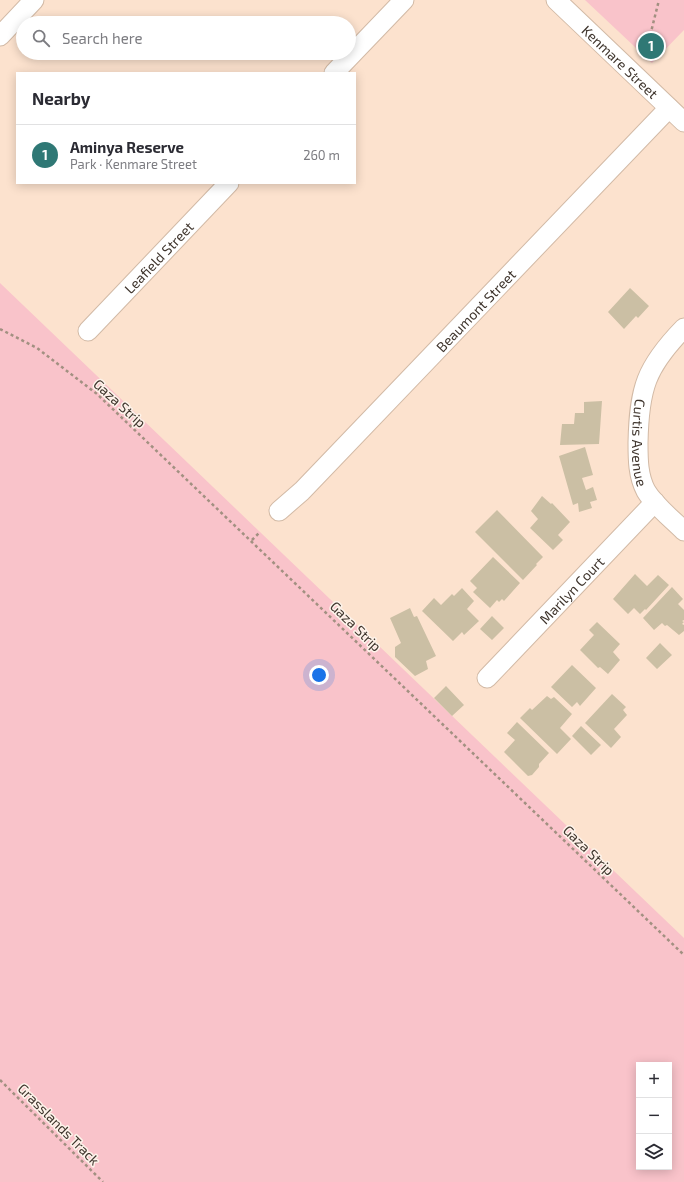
<!DOCTYPE html>
<html lang="en">
<head>
<meta charset="utf-8">
<style>
	:root { --surface:#fff; --page:#f7f7f7; --text:#2b2b33; --muted:#7c7c81; --line:#e1e1e2; --accent:#2f7875 }
	body { margin:0; font-family:"Exo 2",sans-serif; background:var(--page); color:var(--text) }
	.controls { position:absolute; right:12px; bottom:12px; display:grid; overflow:hidden; border-radius:0px; box-shadow:0 2px 10px #0003 }
	.controls button { width:36px; height:36px; display:grid; place-items:center; padding:0; border:0; border-bottom:1px solid var(--line); background:var(--surface); color:var(--text); font:20px sans-serif }
	.you { position:absolute; left:319px; top:675px; width:14px; height:14px; margin:-10px; border:3px solid #fff; border-radius:50%; background:#1a73e8; box-shadow:0 0 0 6px #1a73e833 }
	.badge { display:grid; place-items:center; width:26px; height:26px; border-radius:50%; background:var(--accent); color:#fff; font-size:13px; font-weight:700 }
	.pin { position:absolute; translate:-50% -50%; border:2px solid #fff; box-shadow:0 1px 4px #0006 }
	.list { margin:0; padding:0; list-style:none }
	h2 { display:flex; justify-content:space-between; align-items:center; height:52px; margin:0; padding:0 16px; font-size:17px }
	h2 small { font-size:13px; font-weight:400; color:var(--muted) }
	.list li { display:grid; grid-template-columns:26px 1fr auto; gap:12px; align-items:center; box-sizing:border-box; height:60px; padding:0 16px; border-top:1px solid var(--line) }
	.list b { display:block; font-size:15px; white-space:nowrap }
	.list p { margin:0; font-size:13px; white-space:nowrap; color:var(--muted) }
	.list em { font-size:13px; font-style:normal; color:var(--muted) }
	.icon { flex:none; width:22px; height:22px; fill:none; stroke:currentColor; stroke-width:2; stroke-linecap:round; stroke-linejoin:round }
	.map { position:relative; flex:none; width:684px; height:1182px; overflow:hidden }
	.search { position:absolute; background:var(--surface); box-shadow:0 2px 10px #0003; left:16px; top:16px; width:340px; height:44px; display:flex; align-items:center; gap:10px; box-sizing:border-box; padding:0 14px; border-radius:22px; color:var(--muted); font-size:15px }
	.panel { position:absolute; background:var(--surface); box-shadow:0 2px 10px #0003; left:16px; top:72px; width:340px; height:112px; border-radius:0px }
	.map>svg:first-child { display:block }
</style>
</head>
<body>
<div class="map">
<svg width="684" height="1182" viewBox="0 0 684 1182">
	<rect width="100%" height="100%" fill="#fce2ce"/>
	<path fill="#f9c3ca" fill-rule="evenodd" d="M585,0H684V30L652,63Z
		M0,283L684,938V1182H0ZM639,1065H669V1167H639Z"/>
	<path fill="#cbbfa4" d="M630,288L649,306L638,318L636,316L624,329L608,312Z
		M602,401L599,444L560,445L562,424H574L575,413H584V402Z
		M585,447L593,475L582,478L586,490L593,487L597,500L590,502L592,508L579,512L578,503L573,505L559,456Z
		M542,496L551,504L552,503L570,522L558,535L563,540L553,550L530,528L538,519L531,511Z
		M497,510L543,557L536,564L537,565L523,580L475,532Z
		M493,557L520,583L504,601L502,599L499,602L497,600L490,608L473,592L477,588L470,581Z
		M635,574L647,586L658,575L669,585L646,610L645,609L640,614L634,608L628,614L613,599Z
		M672,587L683,599L678,604L684,610V620L682,621L684,622L682,624L684,625V631L679,635L667,625L665,626L662,623L654,630L643,618Z
		M462,588L474,601L467,609L479,621L464,635L462,632L453,641L422,611L434,598L441,605L452,594L454,596Z
		M410,608L414,617L417,616L436,656L426,661L428,669L415,676L395,657V647L401,643L390,618Z
		M492,616L504,628L492,640L480,629Z
		M597,622L620,644L613,652L620,660L608,674L600,667L598,668L580,650L594,635L589,630Z
		M660,643L672,655L657,669L646,658Z
		M572,665L596,688L580,706L577,702L572,707L551,687Z
		M446,686L464,705L452,716L434,698Z
		M612,694L626,707L623,710L627,715L614,729L621,737L611,748L585,723Z
		M547,696L551,699L554,697L572,714L560,728L571,739L557,754L520,718L530,708L532,710Z
		M517,722L549,753L539,764V767L532,775L528,776L504,752L515,740L507,733Z
		M581,726L601,745L591,755L572,736Z"/>
	<g fill="none" stroke-linecap="round" stroke-linejoin="round">
		<defs>
			<g id="minor">
				<path id="s1" d="M556,0L684,122"/>
				<path d="M0,36L34,0"/>
				<path d="M334,73L404,0"/>
				<path id="s2" d="M684,328C646,367 639,388 638,443C638,459 638,476 646,491C655,506 671,518 684,531"/>
				<path id="s3" d="M88,331L229,183"/>
				<path id="s4" d="M279,511L302,491L669,108"/>
				<path id="s5" d="M487,678L655,502"/>
			</g>
		</defs>
		<use href="#minor" stroke="#d2baa6" stroke-width="21"/>
		<path stroke="#a29081" stroke-width="2.5" stroke-dasharray="3 3" stroke-linecap="butt" d="M641,57L649,40L659,0
			M0,329L37,348L97,394L684,955
			M252,540L260,532
			M0,1080L103,1182"/>
		<use href="#minor" stroke="#fff" stroke-width="19"/>
	</g>
	<g text-anchor="middle" dominant-baseline="central" stroke-width="3" stroke-linejoin="round" paint-order="stroke">
		<g font-size="14" fill="#3f352d" stroke="#fdf3ea">
			<text stroke="none"><textPath href="#s1" startOffset="89">Kenmare Street</textPath></text>
			<text stroke="none"><textPath href="#s3" startOffset="102">Leafield Street</textPath></text>
			<text stroke="none"><textPath href="#s4" startOffset="281">Beaumont Street</textPath></text>
			<text transform="translate(120 403) rotate(42)">Gaza Strip</text>
			<text stroke="none"><textPath href="#s2" startOffset="128">Curtis Avenue</textPath></text>
			<text stroke="none"><textPath href="#s5" startOffset="122">Marilyn Court</textPath></text>
			<text transform="translate(356 626) rotate(44)">Gaza Strip</text>
			<text transform="translate(589 850) rotate(44)">Gaza Strip</text>
			<text transform="translate(59 1124) rotate(45)">Grasslands Track</text>
		</g>
	</g>
</svg>
<div class="controls">
<button>+</button>
<button>−</button>
<button><svg class="icon" aria-label="layers" viewBox="0 0 24 24"><path d="M12 4l9 5-9 5-9-5zM3 14l9 5 9-5"/></svg></button>
</div>
<div class="you"></div>
<div class="pin badge" style="left:651px;top:46px">1</div>
<div class="search"><svg class="icon" aria-label="search" viewBox="0 0 24 24"><circle cx="10" cy="10" r="6"/><path d="M15 15l6 6"/></svg>Search here</div>
<section class="panel">
<h2>Nearby<small></small></h2>
<ul class="list">
<li><span class="badge">1</span><div><b>Aminya Reserve</b><p>Park · Kenmare Street</p></div><em>260 m</em></li>
</ul>
</section>
</div>
</body>
</html>
